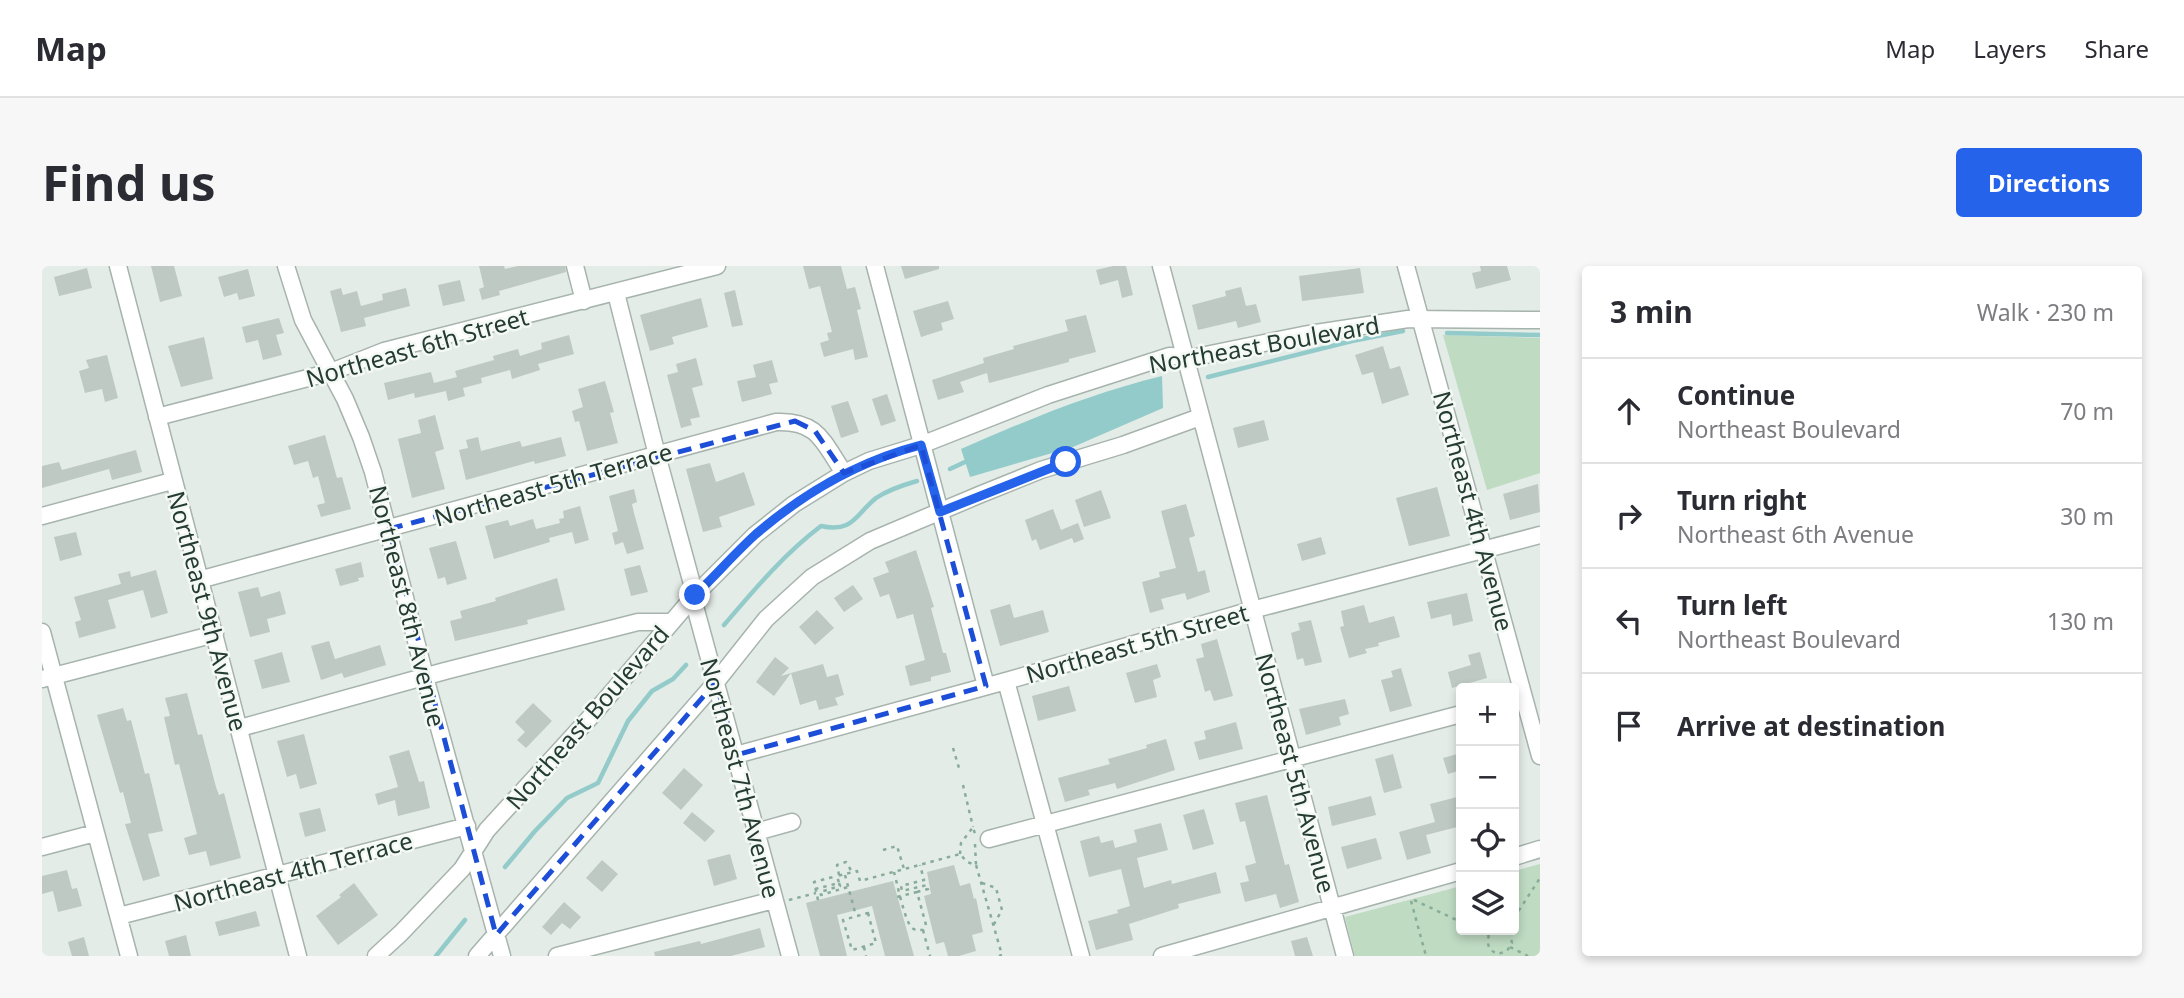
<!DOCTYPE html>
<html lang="en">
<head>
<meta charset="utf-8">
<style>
	:root { --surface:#fff; --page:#f7f7f7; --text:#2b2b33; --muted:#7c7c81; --line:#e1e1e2; --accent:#2563eb }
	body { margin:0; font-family:"Noto Sans",sans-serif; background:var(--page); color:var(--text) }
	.controls { position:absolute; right:21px; bottom:21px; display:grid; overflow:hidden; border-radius:7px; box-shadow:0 4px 10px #0003 }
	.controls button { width:63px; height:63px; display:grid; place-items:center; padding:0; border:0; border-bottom:2px solid var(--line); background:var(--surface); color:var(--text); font:35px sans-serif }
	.stop { position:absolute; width:21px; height:21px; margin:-16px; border:5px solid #2563eb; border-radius:50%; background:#fff }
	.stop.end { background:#2563eb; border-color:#fff; box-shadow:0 2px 7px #0008 }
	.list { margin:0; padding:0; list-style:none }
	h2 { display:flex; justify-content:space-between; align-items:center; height:91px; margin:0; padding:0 28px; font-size:30px }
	h2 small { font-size:23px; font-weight:400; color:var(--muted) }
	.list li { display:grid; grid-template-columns:46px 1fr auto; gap:21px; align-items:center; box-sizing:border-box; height:105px; padding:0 28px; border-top:2px solid var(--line) }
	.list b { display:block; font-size:26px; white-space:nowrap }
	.list p { margin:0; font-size:23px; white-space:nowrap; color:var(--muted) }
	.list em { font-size:23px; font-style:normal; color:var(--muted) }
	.icon { flex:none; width:38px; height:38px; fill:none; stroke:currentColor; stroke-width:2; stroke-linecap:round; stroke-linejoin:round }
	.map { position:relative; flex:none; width:1498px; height:690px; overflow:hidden; border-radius:7px }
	header { display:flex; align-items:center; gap:42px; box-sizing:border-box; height:98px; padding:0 35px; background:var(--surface); border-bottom:2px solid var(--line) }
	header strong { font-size:33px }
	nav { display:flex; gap:38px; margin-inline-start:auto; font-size:24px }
	.intro { display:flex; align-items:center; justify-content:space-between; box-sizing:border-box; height:168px; padding:0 42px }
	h1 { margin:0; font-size:49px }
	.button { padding:18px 32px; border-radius:7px; background:var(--accent); color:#fff; font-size:24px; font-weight:700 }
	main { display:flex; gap:42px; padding:0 42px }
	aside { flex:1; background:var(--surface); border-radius:7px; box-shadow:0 4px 10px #0003 }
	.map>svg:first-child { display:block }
</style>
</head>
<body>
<header>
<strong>Map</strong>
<nav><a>Map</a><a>Layers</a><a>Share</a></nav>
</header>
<div class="intro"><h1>Find us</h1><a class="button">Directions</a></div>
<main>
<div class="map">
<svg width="1498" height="690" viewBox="0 0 1498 690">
	<rect width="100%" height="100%" fill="#e4ece7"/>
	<path fill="#bfdbc2" d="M1401,69L1498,72V207L1445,224Z
		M1498,598V690H1313L1303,651L1419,620V664H1472V605Z"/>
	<path fill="#92cbca" d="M1120,110L1121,142L1031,181L928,211L919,183C985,154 1050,127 1120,110Z"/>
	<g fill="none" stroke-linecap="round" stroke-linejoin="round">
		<path stroke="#92cbca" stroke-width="4.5" d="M1405,67L1498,69
			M1166,111L1310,75L1361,65
			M908,203L923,196
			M682,359C712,324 742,288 779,260C811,267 813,249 834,232C846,224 861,219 875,215
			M463,601L493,565L525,532L556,517L586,455L610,425L631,413L644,399
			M394,690L423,654"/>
	</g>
	<path fill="#bdc9c2" d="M109,0H132L140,30L118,36Z
		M437,0H462L463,3L476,0H523L524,6L457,25L458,29L440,34L437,23L442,21Z
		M761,0H799L805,23L813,21L819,43L815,44L826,91L813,94L811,83L782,91L778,77L787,74L785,67L790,66L778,20L767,23Z
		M859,0H897V3L863,13Z
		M1071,0H1084L1091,29L1080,32L1076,14L1058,19L1054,4Z
		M1438,0H1465L1469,14L1434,23L1430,7L1439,5Z
		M45,2L50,22L17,30L12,11Z
		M1318,2L1322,27L1260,35L1257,10Z
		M206,3L213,30L197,34L195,27L182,31L176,11Z
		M418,14L423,35L401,40L396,19Z
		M1199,21L1204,40L1214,38L1219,56L1196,62L1194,55L1156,64L1150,39L1184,30L1183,25Z
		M299,22L301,29L315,25L319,40L341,34L340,28L364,22L368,40L322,52L324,60L299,66L288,25Z
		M693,24L701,59L690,61L682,27Z
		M659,32L666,61L630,71L632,78L608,85L598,49Z
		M906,35L912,53L899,57L901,64L879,71L871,45Z
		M1044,49L1054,86L1027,93V96L947,117L945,107L918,116L922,126L896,134L890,114L942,97L941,92L972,83L971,80L1026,65L1023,54Z
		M237,52L242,67L234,69L240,89L221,94L216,74L204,77L200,61Z
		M527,69L532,88L496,98L498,104L470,113L468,104L439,112L440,117L421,122L423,130L406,135L404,125L373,132L372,127L346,134L342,117L389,106L392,117L415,111L413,105L452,94L451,90L476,83L478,90L500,83L499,77Z
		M162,71L171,113L139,121L126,80Z
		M1341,80L1348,103L1358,100L1367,129L1340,138L1331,106L1320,109L1313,89Z
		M65,89L76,132L63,136L60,123L43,127L37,105L47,102L44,94Z
		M654,92L661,119L650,122L658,151L648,153L650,159L639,162L625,109L636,106L634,98Z
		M730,94L736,116L727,118L730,128L700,136L695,115L714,111L711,99Z
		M563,115L572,146L568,147L576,177L545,185L537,155L533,156L530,145L541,141L536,123Z
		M845,128L854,155L839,160L830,133Z
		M806,135L817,166L799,172L789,140Z
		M393,149L402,183L393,186L403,223L370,232L356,173L379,167L376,154Z
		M1222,154L1227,174L1196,182L1191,162Z
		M283,169L295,212L300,211L309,243L279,251L275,239L283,237L276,210L271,212L266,195L252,199L246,180Z
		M436,171L439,185L478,175L480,181L519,171L524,190L493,198L492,195L424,214L417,184L426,182L424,174Z
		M94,184L100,206L70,214L67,203L0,222V200L17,196L20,204Z
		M668,197L674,216L702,206L713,239L677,251L680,261L661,266L644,203Z
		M1496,218L1498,246L1468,254L1461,228Z
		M1395,221L1408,270L1367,280L1354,232Z
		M592,223L595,236L590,238L592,247L602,283L585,288L581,276L573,279L570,267L576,265L567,230Z
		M1059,224L1069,252L1042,261L1033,234Z
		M1144,238L1153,270L1147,272L1156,306L1163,304L1168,326L1145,334L1143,327L1119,333L1122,343L1108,347L1100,316L1118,311L1117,306L1134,302L1119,245Z
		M538,240L547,274L533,278L530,266L507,272L508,276L452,293L443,260L466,254L468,260L491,253L494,263L518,257L517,253L522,252L521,245Z
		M1011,243L1019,264L1036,257L1042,273L1032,277L1030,272L998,284L994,273L990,275L983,254Z
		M34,266L40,289L18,295L12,271Z
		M1279,271L1284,288L1260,295L1255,278Z
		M414,275L425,313L405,319L403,311L396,313L387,282Z
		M874,284L892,341L889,342L901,387H904L909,406L889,411V415L868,420L863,400L883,394L871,348L855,353L847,328L838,331L831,312L847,306L843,296Z
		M319,296L322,311L316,312L317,315L298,320L293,303Z
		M598,299L606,326L589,330L582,303Z
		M114,304L126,347L109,352L101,324L66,334L74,362L37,372L33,356L39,354L32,331L79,318L76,308L88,305L89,311Z
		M515,312L523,344L485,354L486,358L413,375L408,355L420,352L418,345L454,335L453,332Z
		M811,319L821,333L802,346L792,332Z
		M216,321L219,331L238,325L244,348L225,353L228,366L208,371L196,326Z
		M1425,327L1431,355L1411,360L1409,348L1389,353L1385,336Z
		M968,338L972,352L1001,344L1007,366L958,380L948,344Z
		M1322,339L1327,357L1352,350L1358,371L1336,377L1337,380L1323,383L1325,387L1307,392L1298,361L1302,360L1299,345Z
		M775,344L792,362L773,379L757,361Z
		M1269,354L1280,396L1263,400L1261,392L1255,394L1249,367L1258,364L1256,357Z
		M1175,373L1191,430L1172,435L1168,424L1163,426L1154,393L1162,391L1159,378Z
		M287,375L293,393L338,379L344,399L302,412L300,407L279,414L269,380Z
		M240,386L248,416L220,423L212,394Z
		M1438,386L1445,412L1410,422L1406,406L1429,399L1426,389Z
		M733,391L747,402L739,410L749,407L732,430L714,416Z
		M781,398L785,411L796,408L802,429L793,432L796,439L777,444L774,434L758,439L749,407Z
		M1115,398L1119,411L1111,414L1115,431L1093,437L1084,407Z
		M1359,402L1370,440L1348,446L1339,414L1351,411L1349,405Z
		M1027,420L1034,445L996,455L990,430Z
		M145,427L156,469L160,468L174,521L177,529L182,527L199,592L168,600L164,585L147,589L142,572L155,568L137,498L133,499L122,451L128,450L123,432Z
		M1303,433L1307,448L1297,451L1299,459L1264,469L1257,443Z
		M491,437L510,455L484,482L475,474L483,466L473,456Z
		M81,442L85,455L89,454L103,508L107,507L121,565L106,568L118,610L101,615L83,558L89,557L81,526L78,527L55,449Z
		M1194,456L1201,483L1157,494L1152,476L1164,473L1162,465Z
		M262,468L275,518L258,523L254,508L245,511L235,475Z
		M1124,473L1133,504L1075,523L1073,517L1046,524L1048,529L1023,536L1016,512L1068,498L1066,493L1105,482L1104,479Z
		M367,484L377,516L382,515L388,542L356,550L353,534L336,539L333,528L356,521L347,490Z
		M1419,487V504L1406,508L1401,492Z
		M1351,488L1360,522L1342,527L1333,493Z
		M642,502L661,519L639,544L620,527Z
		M1225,529L1243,599L1247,598L1257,636L1238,642L1234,628L1203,636L1198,617L1207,615L1203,600L1214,597L1203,555L1198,556L1193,537Z
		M1329,530L1334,549L1290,560L1286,541Z
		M1419,530V560L1384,569L1389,587L1365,594L1357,566L1393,556L1388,538Z
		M278,542L284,565L263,571L257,547Z
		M1162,543L1172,578L1151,584L1141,549Z
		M650,546L673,565L663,576L641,557Z
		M1119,557L1126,584L1095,592L1102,622L1129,614L1130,618L1174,606L1179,627L1136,638L1137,642L1087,658L1091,674L1054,684L1046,655L1076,647L1075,644L1088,640L1079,603L1047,611L1038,575L1057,570L1059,577L1071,574L1073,582L1095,576L1092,564Z
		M1334,572L1340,593L1305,603L1299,581Z
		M688,588L695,613L672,620L665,594Z
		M560,594L576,608L560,626L544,612Z
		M912,599L918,620L928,617L932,633L934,632L941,666L930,669L934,685L917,690H906L902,676L894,678L882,630L889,628L885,606Z
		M25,604L30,623L35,622L40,640L16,646L11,625L0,628V610Z
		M851,615L872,690H843L830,640L795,649L805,690H778L764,637Z
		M312,617L336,649L296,679L274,650L299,631L297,629Z
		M522,636L539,651L528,663L520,657L509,669L500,661Z
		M214,645L218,660L177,670L173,656Z
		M718,662L723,681L689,690H613L612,686L658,675L659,678Z
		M144,669L149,690H127L123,675Z
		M42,671L47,690H30L26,676Z
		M1265,671L1271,690H1253L1249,675Z"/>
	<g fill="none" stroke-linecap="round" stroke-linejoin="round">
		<defs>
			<path id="minor" d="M76,0L256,690
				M244,0L261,54L303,133L319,171L331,206L386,422L460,690
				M533,0L542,35
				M833,0L944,420
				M1119,0L1303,690
				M1364,0L1498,490
				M574,27L615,189L653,329
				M115,151L289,106L342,85L675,0
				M0,250L130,215
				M157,314L734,156C776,154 781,176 802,207
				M651,333L748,690
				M0,366L87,690
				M0,413L173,368
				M964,415L1039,690
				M198,462L403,405L596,356H629
				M694,489L964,415L1210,344L1498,269
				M714,566L750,556
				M947,573L1419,448
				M0,581L53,567
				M1472,591L1498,583
				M77,650L425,560
				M334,690L359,667L420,603L445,564L553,446L653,329L713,269L752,238L802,207L827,195L879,179L1006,129L1127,90L1154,91L1261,69L1366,53L1498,54
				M435,690L674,416L724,353L770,311L828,275L937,229L999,204L1081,179L1158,151
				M515,690L732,634
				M1120,690L1419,605"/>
		</defs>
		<use href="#minor" stroke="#a7b4ad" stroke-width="19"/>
		<path stroke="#88ac9a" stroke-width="2.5" stroke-dasharray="3.5 5" stroke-linecap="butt" d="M911,482L917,502
			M921,519L931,561
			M933,578L934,599
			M841,584L855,580L862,603
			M918,588L919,577L931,561L933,568
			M852,606C855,617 863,656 870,662C874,665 876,664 881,664L884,659L875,626L855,631
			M797,609L795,599L804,596L810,606
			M803,609L814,650
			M797,617L798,620L778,626L779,629L806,621
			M940,617L954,622L960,644L951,660
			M773,623L797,617L795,610L815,605L818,615L918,588L925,596L934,599L960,689L957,690
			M875,626L886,623L885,619L860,625L859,620L882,614L878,599
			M747,634L774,627
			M776,634L772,616L795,610
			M1372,634L1419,656
			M1369,635L1384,690
			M826,647L834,677L810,684L801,654Z
			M1472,652L1498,612
			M881,664L888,690
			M1436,664L1447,669
			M1454,664L1447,669C1444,678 1447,685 1456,688L1465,685L1470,677L1468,668L1462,664
			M822,681L824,690
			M1468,681L1486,690"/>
		<use href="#minor" stroke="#fff" stroke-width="16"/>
	</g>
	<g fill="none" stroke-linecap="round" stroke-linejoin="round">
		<path stroke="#2563eb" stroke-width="9" d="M653,329C674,309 693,287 714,268C763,226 817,195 879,179L898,246L1024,196"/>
	</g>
	<path fill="none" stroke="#1d4ed8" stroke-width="5" stroke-dasharray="14 9" stroke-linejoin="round" d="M753,155L773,165L802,207L879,179L944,420L694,489L674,416L454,669L347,263Z"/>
	<g text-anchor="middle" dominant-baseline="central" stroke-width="5" stroke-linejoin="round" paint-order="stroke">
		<g font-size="24" fill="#253c32" stroke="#f4f9f6">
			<text transform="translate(1222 78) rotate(-10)">Northeast Boulevard</text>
			<text transform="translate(375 81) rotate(-16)">Northeast 6th Street</text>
			<text transform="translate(511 218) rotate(-16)">Northeast 5th Terrace</text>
			<text transform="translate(1432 245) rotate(75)">Northeast 4th Avenue</text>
			<text transform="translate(366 340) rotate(76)">Northeast 8th Avenue</text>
			<text transform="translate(166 345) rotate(75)">Northeast 9th Avenue</text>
			<text transform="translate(1095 377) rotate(-16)">Northeast 5th Street</text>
			<text transform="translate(545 451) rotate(-49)">Northeast Boulevard</text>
			<text transform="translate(1254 507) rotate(75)">Northeast 5th Avenue</text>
			<text transform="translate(699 512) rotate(75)">Northeast 7th Avenue</text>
			<text transform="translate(251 605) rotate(-15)">Northeast 4th Terrace</text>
		</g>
	</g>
</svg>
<div class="controls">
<button>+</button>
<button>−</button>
<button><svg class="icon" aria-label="locate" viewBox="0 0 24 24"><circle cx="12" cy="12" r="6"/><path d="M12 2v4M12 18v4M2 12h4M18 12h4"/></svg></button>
<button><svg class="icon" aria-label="layers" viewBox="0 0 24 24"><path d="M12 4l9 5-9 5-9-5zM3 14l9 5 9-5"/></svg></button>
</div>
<div class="stop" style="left:1024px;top:196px"></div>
<div class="stop end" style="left:653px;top:329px"></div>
</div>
<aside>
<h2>3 min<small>Walk · 230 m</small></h2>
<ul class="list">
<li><svg class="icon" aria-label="ahead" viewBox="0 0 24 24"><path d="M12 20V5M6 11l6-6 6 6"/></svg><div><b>Continue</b><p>Northeast Boulevard</p></div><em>70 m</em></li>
<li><svg class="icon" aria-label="right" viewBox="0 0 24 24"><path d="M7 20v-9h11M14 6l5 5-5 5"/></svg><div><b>Turn right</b><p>Northeast 6th Avenue</p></div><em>30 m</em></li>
<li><svg class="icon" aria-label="left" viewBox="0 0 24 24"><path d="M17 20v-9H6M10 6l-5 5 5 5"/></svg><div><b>Turn left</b><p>Northeast Boulevard</p></div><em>130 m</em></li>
<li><svg class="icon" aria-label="arrive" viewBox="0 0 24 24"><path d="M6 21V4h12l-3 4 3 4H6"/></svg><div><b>Arrive at destination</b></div></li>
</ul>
</aside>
</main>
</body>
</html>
